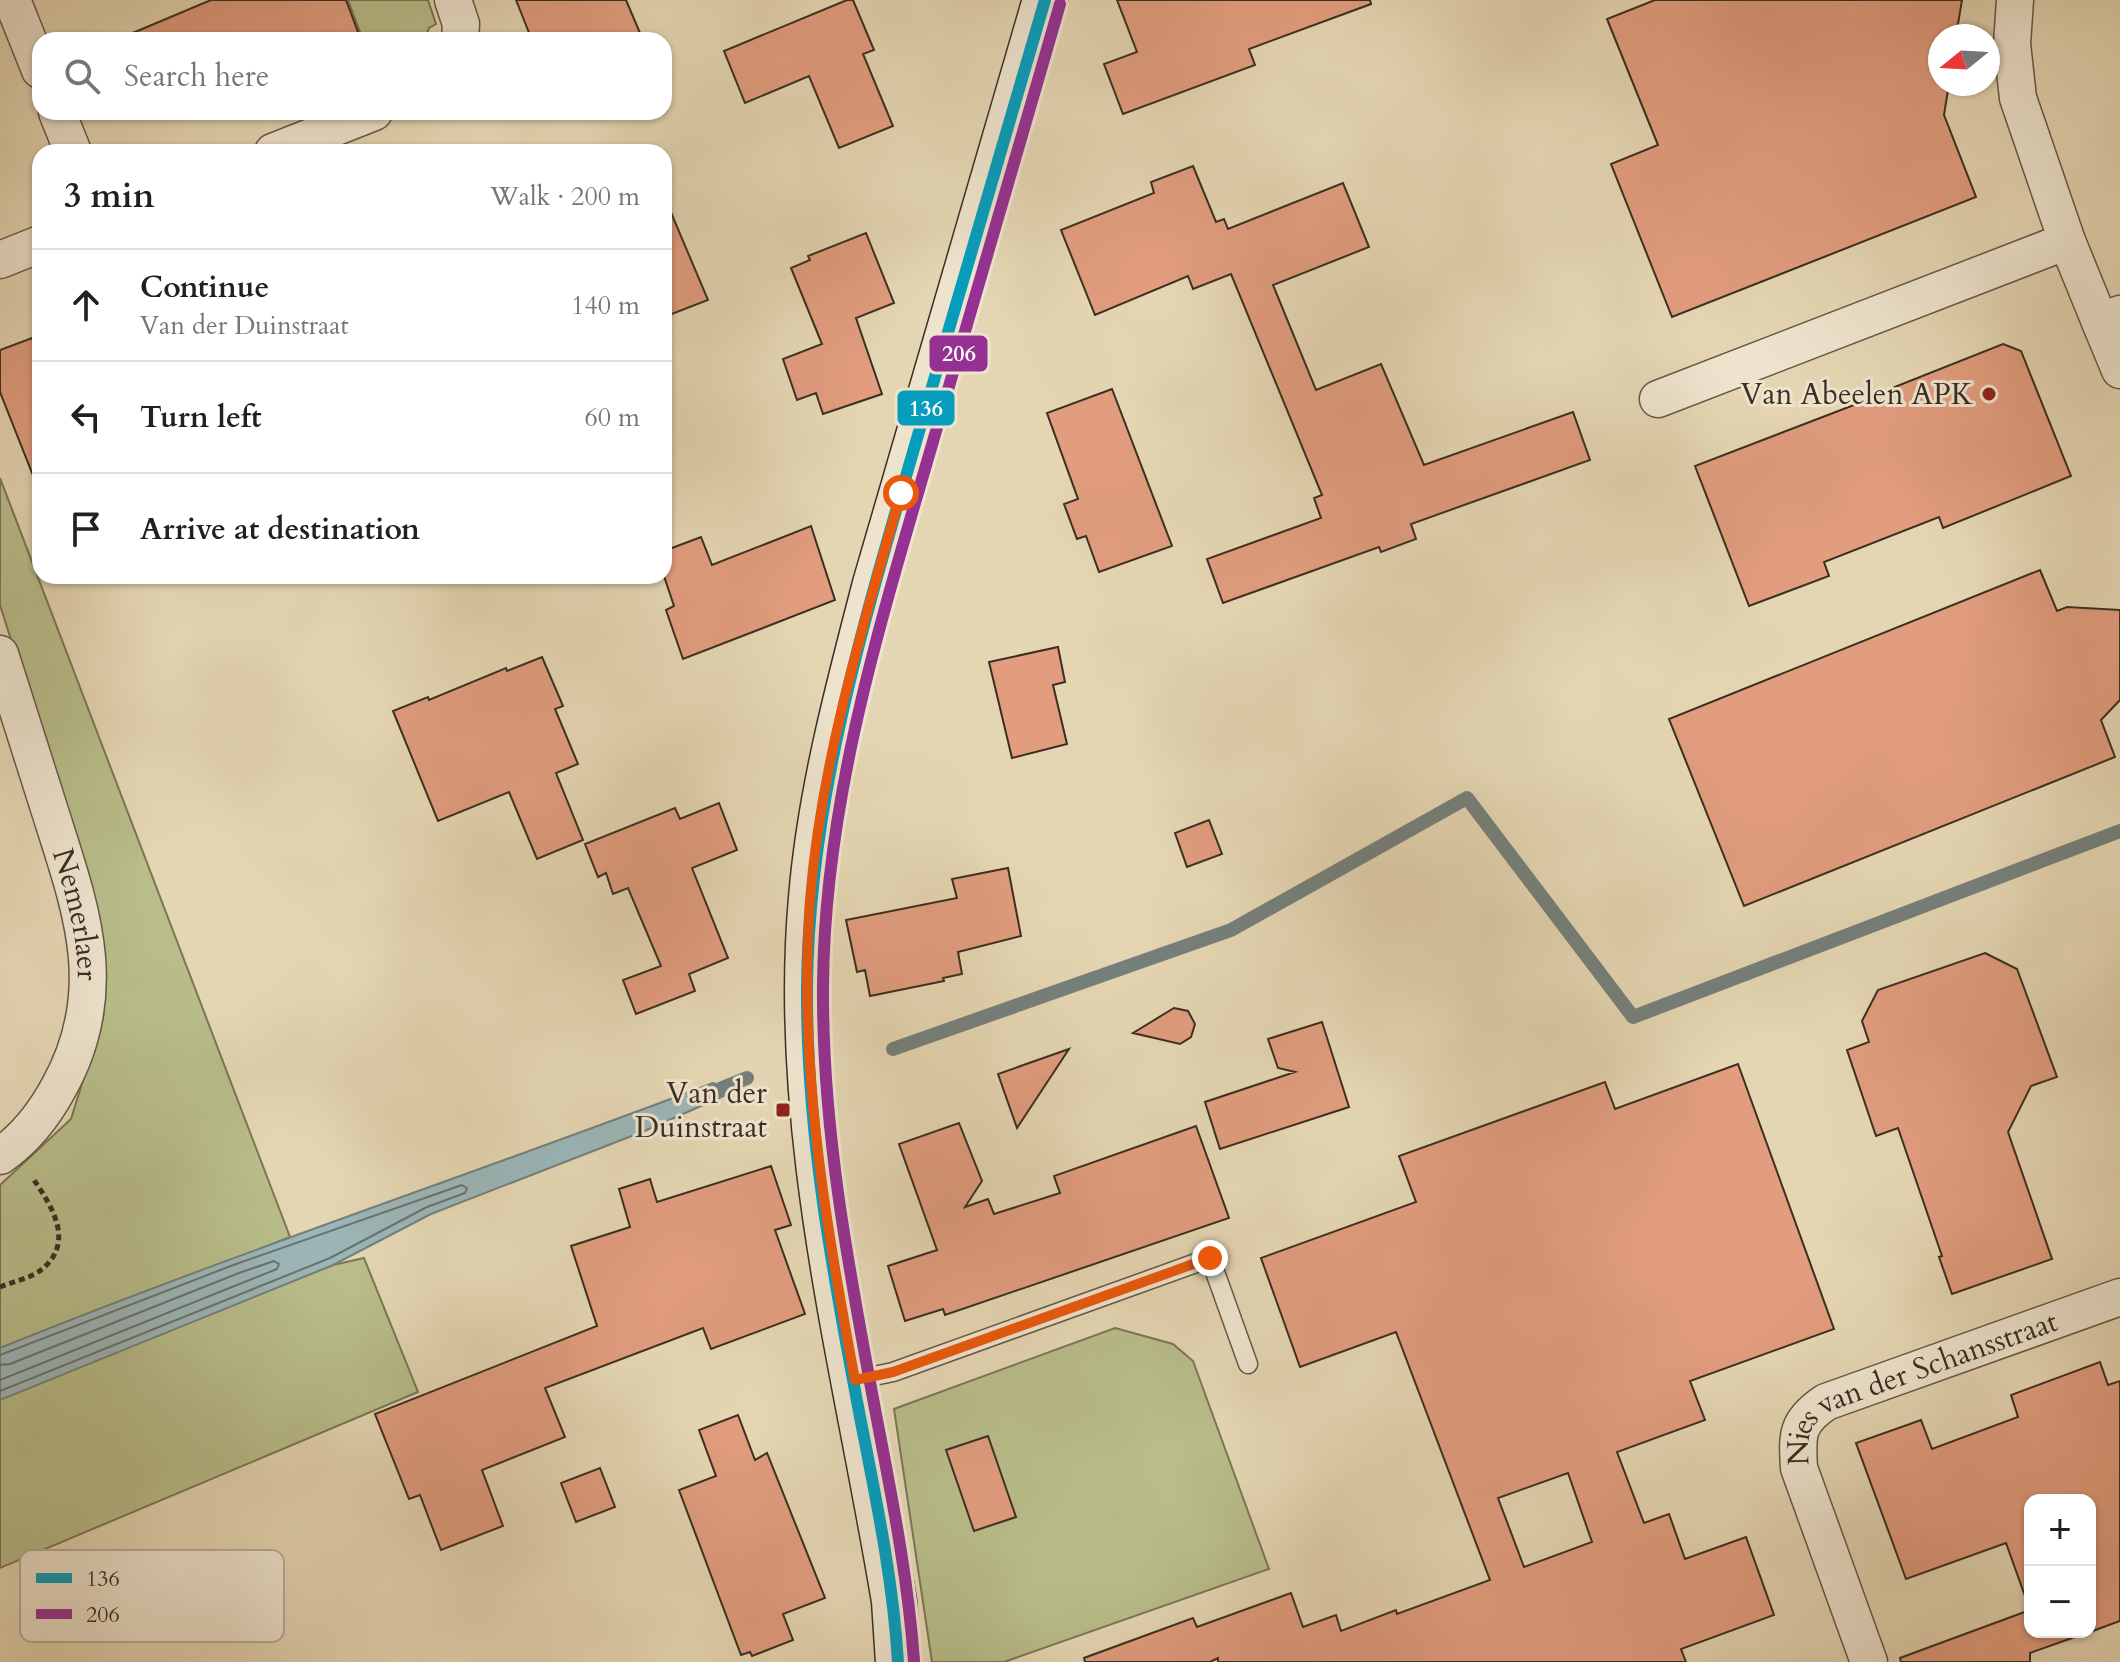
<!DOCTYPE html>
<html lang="en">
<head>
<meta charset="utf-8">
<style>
	:root { --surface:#fff; --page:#f2f2f2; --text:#202124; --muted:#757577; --line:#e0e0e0 }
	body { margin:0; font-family:Cardo,serif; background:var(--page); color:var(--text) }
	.controls { position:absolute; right:24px; bottom:24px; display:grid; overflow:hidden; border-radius:16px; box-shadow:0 2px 6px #0004 }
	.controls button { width:72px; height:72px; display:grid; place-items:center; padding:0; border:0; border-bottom:2px solid var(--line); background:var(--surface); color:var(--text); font:40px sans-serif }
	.compass { position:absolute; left:1928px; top:24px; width:72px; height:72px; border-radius:50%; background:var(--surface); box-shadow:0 2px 6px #0004; rotate:252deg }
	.stop { position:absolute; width:24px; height:24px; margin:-18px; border:6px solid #ea580c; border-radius:50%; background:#fff }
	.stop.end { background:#ea580c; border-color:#fff; box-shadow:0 2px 8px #0008 }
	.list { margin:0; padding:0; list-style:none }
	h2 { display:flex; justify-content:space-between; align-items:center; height:104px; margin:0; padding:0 32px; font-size:34px }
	h2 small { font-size:26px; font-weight:400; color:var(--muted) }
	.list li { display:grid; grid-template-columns:52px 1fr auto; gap:24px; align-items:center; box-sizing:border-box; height:112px; padding:0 32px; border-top:2px solid var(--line) }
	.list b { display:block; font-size:30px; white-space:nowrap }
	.list p { margin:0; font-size:26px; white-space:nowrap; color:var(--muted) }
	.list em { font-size:26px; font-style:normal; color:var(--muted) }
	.icon { flex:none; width:44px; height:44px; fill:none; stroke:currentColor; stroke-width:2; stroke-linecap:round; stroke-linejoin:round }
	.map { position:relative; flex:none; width:2120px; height:1662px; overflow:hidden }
	.search { position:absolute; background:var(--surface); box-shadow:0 2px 6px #0004; left:32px; top:32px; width:640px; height:88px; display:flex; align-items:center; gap:20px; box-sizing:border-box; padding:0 28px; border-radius:24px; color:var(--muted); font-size:30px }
	.panel { position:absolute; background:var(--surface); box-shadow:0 2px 6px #0004; left:32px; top:144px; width:640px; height:440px; border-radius:24px }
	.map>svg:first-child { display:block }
</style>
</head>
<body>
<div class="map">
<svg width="2120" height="1662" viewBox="0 0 2120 1662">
	<rect width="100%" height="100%" fill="#e5d6b3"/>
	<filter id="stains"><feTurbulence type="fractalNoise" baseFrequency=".0025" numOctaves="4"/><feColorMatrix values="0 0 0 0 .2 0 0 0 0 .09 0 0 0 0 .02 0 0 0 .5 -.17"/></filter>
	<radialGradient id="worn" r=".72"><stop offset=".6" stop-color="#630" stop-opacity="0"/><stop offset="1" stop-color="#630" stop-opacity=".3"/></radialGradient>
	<path fill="#b8bd8a" stroke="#7a7656" stroke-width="2" d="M348,0H428L436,24L429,28L425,40H363Z
		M0,478L290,1237L0,1352V1185L71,1119L104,1013L91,893L0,605Z
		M364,1258L418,1392L0,1568V1399L333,1265Z
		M1115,1328L1173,1344L1193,1361L1269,1569L1004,1662H932L894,1409Z"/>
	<path fill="#9bb6b8" stroke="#75807c" stroke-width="2" d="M713,1083L735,1091L642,1132L431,1214L333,1265L0,1400V1348C235,1253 476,1173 713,1083Z"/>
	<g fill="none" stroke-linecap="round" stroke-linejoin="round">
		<path stroke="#6b726e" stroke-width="2" d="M0,1355L236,1264L462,1185L467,1188L465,1193L427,1207L330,1258L0,1391
			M0,1365L10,1364L239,1273L274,1261L279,1264L277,1269L0,1380"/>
		<path stroke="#75807c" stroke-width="14" d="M893,1049L1231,930L1467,798L1633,1017L2120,831
			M710,1093L747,1078"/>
	</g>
	<path fill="#e19d7e" stroke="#3b2e23" stroke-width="2" fill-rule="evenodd" d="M211,0H346L361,40H116Z
		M516,0H626L643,40H532Z
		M847,0H853L874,50L863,54L893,126L839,148L809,76L745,103L724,51Z
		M1117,0H1370L1371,4L1249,49L1255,65L1123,114L1104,64L1137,52Z
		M1655,0H1962L1956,36H1940V84H1949L1944,115L1976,197L1672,317L1611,164L1658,145L1607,19Z
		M1193,166L1216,222L1224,219L1228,229L1343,183L1369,247L1273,285L1316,390L1381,364L1424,465L1573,412L1590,460L1411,524L1416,539L1381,552L1379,547L1223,603L1207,559L1321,518L1314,498L1322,495L1231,274L1193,289L1188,276L1095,315L1061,230L1154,193L1151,182Z
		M664,196L708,300L664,317Z
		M866,233L894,303L856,318L882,394L823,414L816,393L797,400L783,359L822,344L791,268L810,260L808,256Z
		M32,338L40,358V488H38L0,392V350Z
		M2003,344L2021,351L2071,476L1943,528L1939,517L1824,562L1829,576L1749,606L1695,466L1888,392L1887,390Z
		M1112,389L1172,546L1099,572L1086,536L1077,539L1064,504L1078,499L1047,413Z
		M811,526L835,600L683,659L666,610L674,606L664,576V551L701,537L712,565Z
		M2040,570L2057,611L2067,607L2120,610V700L2101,720L2115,757L1744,906L1669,719Z
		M1058,647L1065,682L1053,685L1067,744L1012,758L989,662Z
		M542,657L563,706L555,709L578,764L556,773L583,840L537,859L509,792L438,821L393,711L428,697L429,700L506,668L507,671Z
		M719,803L737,850L692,868L728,958L689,974L695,991L636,1014L623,980L661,966L628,888L613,894L606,873L598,877L585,844L675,808L680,819Z
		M1209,820L1222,854L1187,867L1175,833Z
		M1008,868L1021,936L958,952L962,974L943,978L944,981L870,996L865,970L857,972L846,920L957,898L952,879Z
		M1985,953L2017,969L2057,1077L2031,1086L2008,1132L2052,1259L1952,1294L1939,1257L1942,1256L1898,1128L1876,1136L1847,1050L1869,1042L1862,1021L1878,990Z
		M1174,1008L1188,1011L1195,1024L1191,1037L1180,1044L1133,1033Z
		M1322,1022L1349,1107L1220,1149L1205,1102L1295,1072L1278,1068L1268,1039Z
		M1069,1049L1017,1128L998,1074Z
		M1738,1064L1834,1329L1690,1381L1705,1420L1617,1452L1644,1523L1669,1514L1685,1559L1746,1537L1774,1615L1681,1649L1686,1662H1218V1658L1210,1662H1085L1084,1658L1193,1618L1197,1627L1291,1593L1303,1627L1336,1615L1341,1631L1396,1610L1397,1614L1490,1580L1396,1332L1300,1367L1261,1258L1416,1202L1399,1156L1605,1082L1615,1109ZM1568,1473L1592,1542L1524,1567L1498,1498Z
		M959,1123L982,1181L965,1207L988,1199L994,1214L1060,1193L1054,1176L1196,1126L1229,1218L945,1315L943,1309L905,1321L888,1266L937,1250L899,1144Z
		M771,1166L791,1225L775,1230L805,1314L711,1349L703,1328L545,1388L565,1437L482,1470L503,1526L441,1550L420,1495L409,1499L375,1414L597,1326L571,1246L630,1227L619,1189L650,1179L657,1202Z
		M2100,1362L2108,1385L2120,1381V1621L2090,1632V1500H2030V1610L2006,1543L1906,1579L1856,1443L1921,1420L1932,1449L2018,1417L2011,1395Z
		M738,1415L755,1460L767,1453L825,1598L783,1614L793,1640L752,1656L750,1652L741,1655L679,1490L716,1476L699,1430Z
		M988,1436L1016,1517L974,1531L946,1450Z
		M600,1468L615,1507L576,1522L561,1483Z
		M2030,1610V1632H2089L2030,1653V1662H1901L1900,1658Z"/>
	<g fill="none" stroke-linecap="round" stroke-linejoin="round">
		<defs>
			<path id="lane" d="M855,1380L893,1372L1210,1258L1248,1364"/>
			<g id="street">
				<path d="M12,0L40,70"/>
				<path d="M453,0L461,24L460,40"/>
				<path d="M2015,0L2012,44L2018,98L2067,241L2100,322L2120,314"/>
				<path d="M57,112L73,152"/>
				<path d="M273,152L374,112"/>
				<path d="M0,260L40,244"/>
				<path d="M2100,322L2120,370"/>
				<path d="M1658,399L2067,241"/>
				<path id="s1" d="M0,654C16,705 32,755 48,805C79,904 114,988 59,1087C45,1113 25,1139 0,1156"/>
				<path id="s2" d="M1869,1662L1799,1468C1797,1435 1796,1422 1826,1402L2120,1297"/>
			</g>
			<path id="secondary" d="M898,1662L894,1601C856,1371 790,1133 811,898C820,791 848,688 875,584L1045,0"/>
		</defs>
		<use href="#lane" stroke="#665847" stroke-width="21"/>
		<use href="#street" stroke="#665847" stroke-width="39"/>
		<use href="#secondary" stroke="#3b2e23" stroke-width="47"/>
		<path stroke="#3b2e23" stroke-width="5" stroke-dasharray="6 4" stroke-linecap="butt" d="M0,1287C12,1282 31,1278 41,1270C75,1243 53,1208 34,1180"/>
		<use href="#lane" stroke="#eee4ce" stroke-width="18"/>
		<use href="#street" stroke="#eee4ce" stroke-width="36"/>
		<use href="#secondary" stroke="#eee4ce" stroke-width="44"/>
		<defs>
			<path id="bus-1" d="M898,1662C893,1579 876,1499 860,1417C833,1275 806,1131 807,986C809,805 861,631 911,459C956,306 1000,153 1045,0"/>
			<path id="bus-2" d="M914,1661C908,1576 891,1493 875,1409C849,1270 822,1129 823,987C824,807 877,633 927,462C971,310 1016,157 1060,4"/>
		</defs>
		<use href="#bus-1" stroke="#eee4ce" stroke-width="18"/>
		<use href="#bus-2" stroke="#eee4ce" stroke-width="18"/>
		<use href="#bus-1" stroke="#069dbd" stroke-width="12"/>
		<use href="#bus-2" stroke="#953192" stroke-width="12"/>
	</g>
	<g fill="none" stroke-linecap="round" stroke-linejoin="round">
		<path stroke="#ea580c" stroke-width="10" d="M901,493C863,626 821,761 810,900C798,1065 825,1218 855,1380L893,1372L1210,1258"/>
	</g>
	<g fill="#8f2418" stroke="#eee4ce" stroke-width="3">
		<circle cx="1989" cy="394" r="8"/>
		<rect x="775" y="1102" width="16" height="16" rx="4"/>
	</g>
	<g text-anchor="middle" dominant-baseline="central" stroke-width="6" stroke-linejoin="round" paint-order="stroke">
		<g font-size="30" fill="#3b2e23" stroke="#eee4ce" text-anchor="end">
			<text x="1973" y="394">Van Abeelen APK</text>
			<text x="767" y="1093">Van der<tspan x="767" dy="34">Duinstraat</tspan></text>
		</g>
		<g font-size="30" fill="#3b2e23" stroke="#eee4ce">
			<text stroke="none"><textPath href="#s1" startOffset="272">Nemerlaer</textPath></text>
			<text stroke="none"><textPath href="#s2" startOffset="368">Nies van der Schansstraat</textPath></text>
		</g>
	</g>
	<rect x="20" y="1550" width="264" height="92" rx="12" fill="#eee4ce" stroke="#b8ad9b" stroke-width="2"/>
	<rect x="36" y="1573" width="36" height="10" fill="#069dbd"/>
	<rect x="36" y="1609" width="36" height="10" fill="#953192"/>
	<g font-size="22" fill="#3b2e23">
		<text x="86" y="1586">136</text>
		<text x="86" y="1622">206</text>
	</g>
	<g stroke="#eee4ce" stroke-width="3">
		<rect x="928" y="334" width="61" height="39" rx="8" fill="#953192"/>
		<rect x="896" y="389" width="60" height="38" rx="8" fill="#069dbd"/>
	</g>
	<g font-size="22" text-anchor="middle" font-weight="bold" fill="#fff">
		<text x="959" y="361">206</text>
		<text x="926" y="416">136</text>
	</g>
	<rect width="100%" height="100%" filter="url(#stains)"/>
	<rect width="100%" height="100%" fill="url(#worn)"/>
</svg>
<div class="controls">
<button>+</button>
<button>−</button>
</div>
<svg class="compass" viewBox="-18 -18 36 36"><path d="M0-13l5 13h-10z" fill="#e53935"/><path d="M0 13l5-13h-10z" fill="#757577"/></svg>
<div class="stop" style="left:901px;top:493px"></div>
<div class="stop end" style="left:1210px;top:1258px"></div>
<div class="search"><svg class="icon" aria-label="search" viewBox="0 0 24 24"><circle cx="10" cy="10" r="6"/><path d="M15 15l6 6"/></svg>Search here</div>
<section class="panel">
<h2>3 min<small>Walk · 200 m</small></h2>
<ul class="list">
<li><svg class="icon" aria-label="ahead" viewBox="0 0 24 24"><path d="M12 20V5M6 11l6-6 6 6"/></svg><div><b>Continue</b><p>Van der Duinstraat</p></div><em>140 m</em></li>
<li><svg class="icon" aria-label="left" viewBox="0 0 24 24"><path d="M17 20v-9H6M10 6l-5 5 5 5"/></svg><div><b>Turn left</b></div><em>60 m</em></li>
<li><svg class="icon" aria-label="arrive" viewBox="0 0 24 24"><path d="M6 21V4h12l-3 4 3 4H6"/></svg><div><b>Arrive at destination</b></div></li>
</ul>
</section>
</div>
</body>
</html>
